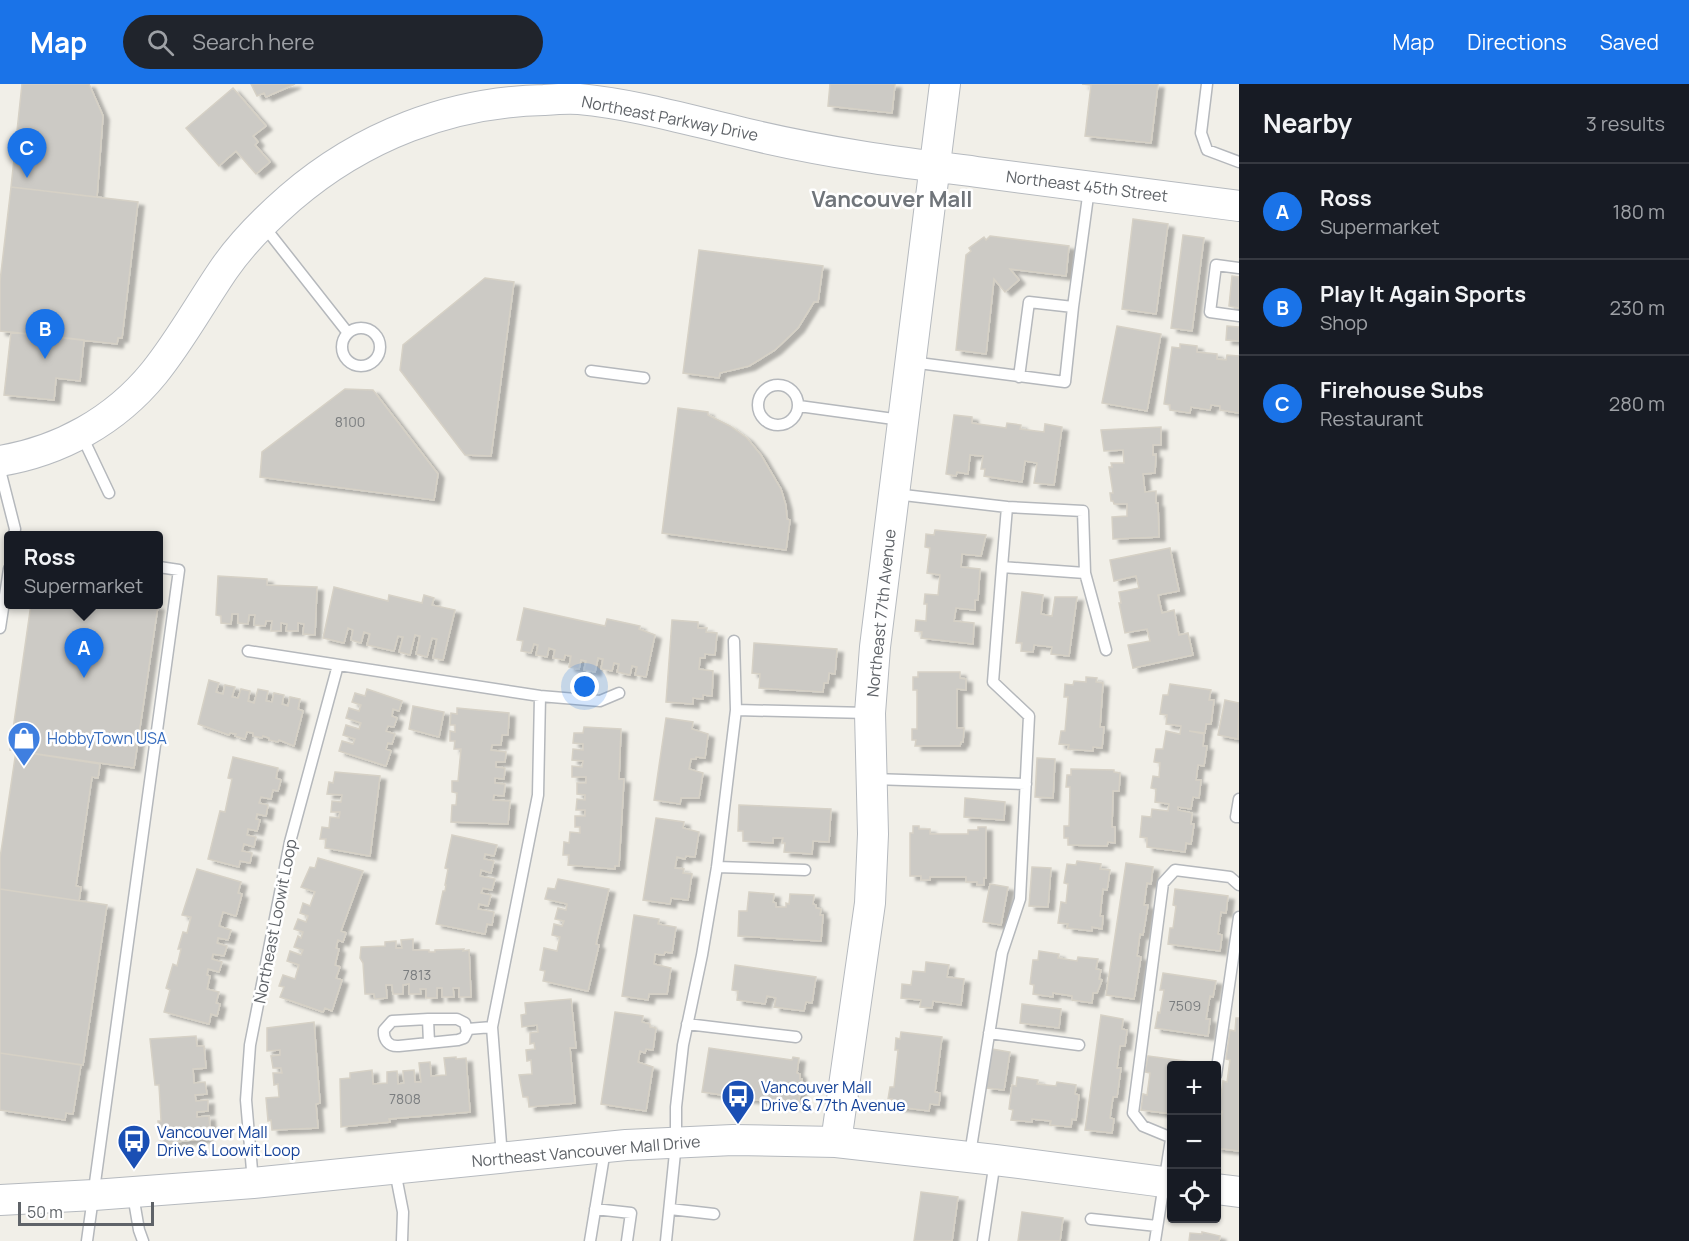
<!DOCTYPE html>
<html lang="en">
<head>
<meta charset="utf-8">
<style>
	:root { --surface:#171b24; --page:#20242c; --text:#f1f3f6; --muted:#9ea1a6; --line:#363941; --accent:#1a73e8 }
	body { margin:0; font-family:Manrope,sans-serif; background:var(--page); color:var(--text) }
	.controls { position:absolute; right:18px; bottom:18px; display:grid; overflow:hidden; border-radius:6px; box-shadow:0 2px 4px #0004 }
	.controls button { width:54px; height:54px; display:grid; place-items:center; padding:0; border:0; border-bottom:2px solid var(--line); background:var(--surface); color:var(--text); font:30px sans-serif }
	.scale { position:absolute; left:18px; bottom:15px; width:136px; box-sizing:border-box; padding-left:6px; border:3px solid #5f6368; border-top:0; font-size:16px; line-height:21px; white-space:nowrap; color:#5f6368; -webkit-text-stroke:4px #fff; paint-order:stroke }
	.you { position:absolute; left:585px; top:603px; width:21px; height:21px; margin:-15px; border:4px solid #fff; border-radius:50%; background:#1a73e8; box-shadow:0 0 0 9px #1a73e833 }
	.badge { display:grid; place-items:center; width:39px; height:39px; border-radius:50%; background:var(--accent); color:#fff; font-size:20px; font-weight:700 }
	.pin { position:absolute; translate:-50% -50px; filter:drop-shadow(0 2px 3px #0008) }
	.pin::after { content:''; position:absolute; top:32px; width:21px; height:18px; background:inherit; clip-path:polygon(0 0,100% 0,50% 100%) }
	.popup { position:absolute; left:4px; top:447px; width:159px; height:78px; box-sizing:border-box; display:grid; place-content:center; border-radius:6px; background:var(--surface); filter:drop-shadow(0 2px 4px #0005); font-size:20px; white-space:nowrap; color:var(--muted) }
	.popup b { font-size:22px; color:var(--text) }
	.popup::after { content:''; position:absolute; left:50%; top:100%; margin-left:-12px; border:12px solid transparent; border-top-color:var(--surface) }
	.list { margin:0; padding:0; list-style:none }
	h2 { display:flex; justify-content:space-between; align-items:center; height:78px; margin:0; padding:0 24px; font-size:26px }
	h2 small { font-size:20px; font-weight:400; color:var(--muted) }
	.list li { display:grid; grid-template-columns:39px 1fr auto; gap:18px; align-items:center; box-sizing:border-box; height:96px; padding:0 24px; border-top:2px solid var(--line) }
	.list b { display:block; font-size:22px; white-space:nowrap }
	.list p { margin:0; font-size:20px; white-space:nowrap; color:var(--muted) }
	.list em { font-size:20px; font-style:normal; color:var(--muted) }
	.icon { flex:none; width:33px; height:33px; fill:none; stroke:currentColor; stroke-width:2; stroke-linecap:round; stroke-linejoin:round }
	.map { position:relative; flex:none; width:1239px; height:1157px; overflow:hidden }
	header { display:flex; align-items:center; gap:36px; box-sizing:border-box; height:84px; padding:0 30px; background:var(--accent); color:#fff }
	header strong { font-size:28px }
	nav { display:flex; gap:33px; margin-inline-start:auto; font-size:21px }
	.search { width:420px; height:54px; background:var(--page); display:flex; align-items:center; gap:15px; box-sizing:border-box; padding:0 21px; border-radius:33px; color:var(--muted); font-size:22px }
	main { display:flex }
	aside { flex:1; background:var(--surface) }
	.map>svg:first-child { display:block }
</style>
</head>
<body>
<header>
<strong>Map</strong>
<div class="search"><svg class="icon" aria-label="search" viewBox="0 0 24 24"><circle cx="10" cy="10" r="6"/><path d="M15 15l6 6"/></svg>Search here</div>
<nav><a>Map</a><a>Directions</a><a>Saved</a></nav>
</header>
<main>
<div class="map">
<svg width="1239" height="1157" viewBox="0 0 1239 1157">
	<defs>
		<filter id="shadow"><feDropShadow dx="6" dy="4" stdDeviation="1.5" flood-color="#0004"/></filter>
	</defs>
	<rect width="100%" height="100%" fill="#f1efe8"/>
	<path fill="#cccac5" stroke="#d6d1c6" stroke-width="1.5" filter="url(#shadow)" d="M22,0H89L103,32L97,113L11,103Z
		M251,0H295L266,13L264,9L257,12Z
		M830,0H895L892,29L828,22Z
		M1082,0H1158L1151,59L1085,52L1091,1Z
		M233,4L266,42L253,52L258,58L255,61L270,78L256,90L236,67L219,82L186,44Z
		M11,103L138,118L122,254H118L117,260L0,247V197Z
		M1133,135L1168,140L1156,230L1122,225Z
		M1183,151L1204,154L1192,247L1171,244Z
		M990,152L1069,162L1066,192L1010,185L1019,196L1005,208L994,195L986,270L956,266L966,171L971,167L969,164L984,153L986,156Z
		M699,166L823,182L818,218H814L798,244L775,266L749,282L720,289L719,294L683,289Z
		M1232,192L1239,193V224L1229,222Z
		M485,194L514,198L491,372L465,371L400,286L403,261Z
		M1117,242L1161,250L1147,327L1102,319Z
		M1227,242L1239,243V257L1226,256Z
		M11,248L84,256L80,297L56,294L54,316L4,311Z
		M1180,260L1197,262V268L1217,270V275L1226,276L1227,271L1239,272V329L1220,326V322L1211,321L1210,326L1191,323L1190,329L1170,326V321L1164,320L1172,263L1180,264Z
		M345,305L373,306L438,390L434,416L260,393L262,368Z
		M678,324L708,328V331L730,342L747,354L761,371L781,405L786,422L787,435L790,436L786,466L662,449Z
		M954,331L972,333V339L1006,344L1007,339L1021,341L1020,345L1044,348L1045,340L1062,343L1054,401L1034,399L1037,379L1025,377L1022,398L984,392L985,385H981L983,372L970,371L968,390L957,388L956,392L946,390Z
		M1161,343V361H1153V371L1156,370L1155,389L1143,390L1145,408L1156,407V419H1158L1159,453L1113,455L1112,433L1127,432V420H1114L1113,417H1111L1110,409H1113L1109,383H1112L1111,379H1124L1123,366L1104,367L1101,346Z
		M935,446L986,451L981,472L962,470L961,483L980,485L978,516H975V526L956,524L954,537L974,539L973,560L921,554L922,548L915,547L916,536L926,537L927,520H924L925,510L938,511L940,491L927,489L930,464L925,463L926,450L934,451Z
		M1170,464L1179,507L1158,511L1162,529L1174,526L1179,551L1188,549L1193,571L1133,584L1128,561L1150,557L1147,545L1125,549L1119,519H1121L1119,508L1139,504L1136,492L1114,497L1110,476Z
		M218,492L267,495V501L317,503L315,551L303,550L304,540L298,539V547H286L287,540L281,539V547H271L272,537H266L265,542L254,541L255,531H249L248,540L238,539V530H232L231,540L221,539V532L216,531Z
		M334,503L388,517L389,511L422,519L424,511L434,514L432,521L455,526L443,576L433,574L437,555L432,554L427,573L416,570L420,552L415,551L410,571L399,568L403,553L398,552L394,567L367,561L370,550L364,548L361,559L351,556L353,546L348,544L344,559L323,554Z
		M1022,508L1043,511L1041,530L1052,532L1055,513H1077L1069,572L1051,570L1052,563L1034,561L1033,568L1021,567L1022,559H1016Z
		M31,520L158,522L134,684L10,666Z
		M524,524L605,542L607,535L640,542L639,545L655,551L646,593L635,591L637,583L632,582L630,591L617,588L619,580L614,579L612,587L601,585L603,575L598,574L595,588L584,586L586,577L581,576L579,585L569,583L571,572L565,571L564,576L553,574L555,566L549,564L547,573L536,571L538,561L534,560L531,569L521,567L523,557L517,556Z
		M672,536L698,538V544H707L706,548L717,549L715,571L705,570V574H700L699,585L713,587L712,612L703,611V615L693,614V620L666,618Z
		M754,559L837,565L835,590L829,589L828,599H824L823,608L759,604L760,590L752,589Z
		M918,588H960V594L966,595V606L957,605V644H964L963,658H961L960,662H915L916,656H912V645H917V606H913V593H918Z
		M1086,593L1097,594L1096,598L1103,599L1100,643H1104L1102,664L1093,663V667L1068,665L1069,661L1059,660L1061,647H1065L1068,613H1064L1065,600L1073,601L1074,597L1086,598Z
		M209,596L219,599L216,608L223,610L225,601L235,603L232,613L238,614L241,605L250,607L248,617L254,619L258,605L268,607L266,617L272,618L274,609L284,611L282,620L288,622L290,613L300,615L298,625L303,627L294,662L279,656L278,658L269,656V654L263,652L262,654L253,652V649L247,648L245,655L235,652L236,650L230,649L229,651L198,640Z
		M1170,600L1211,606L1209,616H1214L1211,640H1206L1205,649L1189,647L1204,650L1203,662H1207L1204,682L1198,681L1196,696H1201L1199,714L1193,713L1191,725L1178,723V726L1192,729L1191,740H1194L1191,760L1186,759L1185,768L1147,763V754L1140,753L1142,732L1151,733L1152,725L1168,727L1169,720L1155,718L1156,705L1151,704L1153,692L1159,693L1160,679L1154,678L1156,665H1163L1166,647L1180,650L1181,642L1166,640L1167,631L1160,630L1163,611H1168Z
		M367,605L402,617L399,627L393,625L392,632L397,634L394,643L388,642L386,647L395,650L392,660L388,659L386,665L391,667L386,682L339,667L342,657L353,660L355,655L343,651L346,641L359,645L361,639L346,634L349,624L359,627L361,621L352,618L355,609L365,612Z
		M1225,616L1239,619L1238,655L1218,651Z
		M413,622L444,628L439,653L409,645Z
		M457,624L509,629L508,651H502L501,661H492L491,666L506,668L505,678H496V683L505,684L504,695L495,694V699L505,700L504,712L494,711L493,716L510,717L508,740L451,738L452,721H456L457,709L452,708V697H458L461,665H454L455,657H450V647L455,648V641H450L451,629L457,630Z
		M666,634L693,638L692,645L708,650L705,674L696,673V675H691L689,685L703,689L699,714H681L680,720L654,716Z
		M584,643L621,645L619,695H624L619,782H615V785L568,781L569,771H563L564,758L569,759L570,748L580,749V743H575V732H585V726H576L577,715L585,716V711L577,710V699H586V693H572V682L582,683L583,677L572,676L573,665L583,666V660L573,659L574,649H583Z
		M16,667L100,680L98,694L92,693L76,802L81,803L79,817L0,805V774Z
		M233,673L278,684L276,694L281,696L278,707L273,706L271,715L261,713L259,719L268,721L266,732L257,730L256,735L260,736L257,747L248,745L247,751L256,753L254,763L244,760L242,767L252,769L250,779L240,777L239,783L208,775L220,727L225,728L232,695L228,694Z
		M1037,674L1055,675L1053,714L1035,713Z
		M1071,685L1114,686V688L1120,689L1119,707H1113L1112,743H1115V759L1108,758L1107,762L1068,761V754H1064V742H1069L1070,703H1066L1067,691H1071Z
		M335,688L380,692L370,772L325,764L326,755H320L322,743L329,744L330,733L339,734L340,728H331L332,717L341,718L342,711L327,710L329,698L333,699Z
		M965,714L1005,718L1004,736L964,733Z
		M739,721L831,725L829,758L813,757L812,770L784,768L785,759H782L783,754H773V759L743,757V747H738Z
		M656,734L684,738L683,744L699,748L695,773L686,772L685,775L677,773L675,784L684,785L683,789L692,790L688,816L671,814L670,820L643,816Z
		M913,742H919V745H930V750H968V746H978V743H986V794H984V801H977V798H966V793H930V796H921V792H910V749H913Z
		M452,751L497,761L494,772L485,770L484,775L494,777L491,789L481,786L480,792L495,795L492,806L483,804L481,809L491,811L488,822L479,820L478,825L494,828L492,841L487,840L485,850L436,840L443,807H445L446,801H445L448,785L445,784Z
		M318,774L363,787L341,847L346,849L343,858L338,856L336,864L339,865L335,881L340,883L336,894L342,896L332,927L325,924L323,928L280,913L284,903L279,902L283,891L295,895L299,881L287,877L290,867L301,871L303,866L294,863L298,852L301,854L303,848L294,845L298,835L306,838L308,832L300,829L303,819L310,822L315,808L301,803L310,783L315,784Z
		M1077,777L1101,780L1100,785L1110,786L1107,806L1103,805L1100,832H1103L1102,845L1092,843V847L1067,844L1068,840L1058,839L1061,818L1066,819L1068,800L1064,799L1067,780L1076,781Z
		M1126,779L1153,783L1151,800L1147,799L1144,821H1148L1143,851L1140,850L1137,872L1141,873L1134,915L1106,911Z
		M1032,783L1051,784L1048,823L1029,822Z
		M197,785L241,798L238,809L242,810L236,832L223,828L219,842L231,846L228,856L218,854L217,859L227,862L224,872L213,870L212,875L222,878L219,888L208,885L207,891L210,892L207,905L219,908L216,919L220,920L217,932L211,930L209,940L164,928L170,906L166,904L173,880L177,882L181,865H178L183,848L187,849L191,833L182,831Z
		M558,795L609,805L596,860L599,861L588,907L543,897L545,887L540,886L544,864L557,867L560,853L552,851L554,840L562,842L564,837L555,835L558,824L566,826L567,820L545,815L548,804L555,805Z
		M990,800L1008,803L1001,841L983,838Z
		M0,805L107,821L83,981L0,969Z
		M1175,805L1228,812L1226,829L1221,828L1218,850L1222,851L1220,867L1168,860L1170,844H1173L1176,822L1173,821Z
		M749,808L774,810L773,818L776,819V823H786V819L789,820L790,810L814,811L813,820L816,821V824L821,825L820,831H823L821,857L738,852L739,827H747Z
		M634,831L659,835L658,840L676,843L672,869L665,868L664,871L655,870L654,880L671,884L667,910H649L648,916L622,912Z
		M413,855V866H429V868H435V866L464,865L463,867L469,866L471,913H459V904H453L454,913H442V904H437V914H426V905H420L421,910H409V900L403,901V910H393L392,901H386L387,914L375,915L374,910H365L363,879L360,874L361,863L385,862V858L396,857V864H402L401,856Z
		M1039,867L1059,870L1058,874L1077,877L1078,873L1098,875L1096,885L1101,886L1099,895L1102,896L1097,909H1093L1092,919L1072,916V912L1053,909V913L1033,910L1034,901L1030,900L1033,876H1038Z
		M926,878L949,881L947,893L964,895L961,921L933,917L932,924L920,923L921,916L901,914L902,900L911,901L913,887L925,888Z
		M735,881L816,893L812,919L806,918L804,927L774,923L776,914L767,912L765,920L737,916L738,907L732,906Z
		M1163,889L1216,897L1213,913L1210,912L1206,935H1210L1208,952L1155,944L1158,928L1160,929L1164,906H1160Z
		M571,915L576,964H570L575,1019L529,1023L528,1013H523L519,991L532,990L531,976L527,977L526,966L535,965L534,959L530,960V949L538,948L537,941L522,943L521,931L526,930L525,919Z
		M1022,920L1061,925L1059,944L1020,939Z
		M615,928L643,932L642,938L650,940V943L656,944L653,966L646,965L645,969L640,967L638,978L653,983L646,1027L601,1020Z
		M1101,931L1123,935L1122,945L1127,946L1125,962H1120L1117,984H1121L1117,1013H1113L1110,1034L1114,1035L1112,1049L1085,1046Z
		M1236,934H1239V1067L1216,1064V1049H1220L1222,1027H1219L1223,997L1227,998L1230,976L1226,975L1230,946L1235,947Z
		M314,938L320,1019L316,1020L318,1044L272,1046L271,1036L268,1037L266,1014L279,1013L278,1000L274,1001L273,989H282L281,984H273L271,972L280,971V966L267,967V944Z
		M901,948L942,953L935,1008L940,1009L939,1021L930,1020L929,1027L892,1022V1015H888L890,1003H894L898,966H895L896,954L900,955Z
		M196,952L197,962H204L206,984L193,985L194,999L205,998L207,1010L195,1011L196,1017L208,1016V1027L197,1028V1033L209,1032L210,1043L205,1044L206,1054L161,1060L158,1037H161L159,1001H155L150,955Z
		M709,964L792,976L793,973L799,974L797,989L800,990V995H802L798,1022L702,1008Z
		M992,965L1010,968L1004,1006L986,1004Z
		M0,969L81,981L73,1030L66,1029L65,1036L0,1026Z
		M1148,972L1201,979L1200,982H1172V1030L1141,1026L1143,1010L1147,1011L1150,989L1145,988Z
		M456,973V975L466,974L470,1028L389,1035L390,1038L341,1043L340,995L350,994V989L372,986L373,1000L387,999V988L397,987L398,1000L404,999L403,987L414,986L415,998H421L419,979L430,978L431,992L446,991L444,974Z
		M1017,993L1038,996L1037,1000L1056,1002L1057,998L1076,1001L1075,1010L1079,1011L1076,1036L1072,1035L1071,1043L1050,1041L1051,1037L1032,1035V1038L1011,1036L1013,1026L1009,1025L1012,1001L1016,1002Z
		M921,1108L958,1113L952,1157H914Z
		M1022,1128L1063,1134L1060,1157H1018Z
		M1202,1148L1220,1152L1219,1157H1189L1190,1149L1202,1150Z"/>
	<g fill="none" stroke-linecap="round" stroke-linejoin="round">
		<defs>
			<path id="lane" d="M1207,0L1201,49L1207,66L1239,78
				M263,141L348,249
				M1239,184L1216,181L1210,228L1239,232
				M1073,223L1089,105
				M342 263a19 19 0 1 1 38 0a19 19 0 1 1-38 0Z
				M911,278L1065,298L1073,223L1029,218L1019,293
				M591,287L644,294
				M758 321a20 20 0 1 1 40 0a20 20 0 1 1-40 0Z
				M799,322L901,336
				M81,350L109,409
				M0,386L15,445L14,452
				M895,410L1007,423
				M1002,483L1007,423L1083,427L1085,489
				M0,544L9,485
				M248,567L540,612L600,617L619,609
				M736,626L868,629
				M873,695L1026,700
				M1239,715L1236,733H1239
				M717,783L805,786
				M428,935H457L465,939L467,948L464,954L458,956L399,962C389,963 383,956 384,946L392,937Z
				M428,935L429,959
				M687,940L796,953
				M468,945L492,943
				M989,949L1079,961
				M1216,991L1239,833
				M1172,1054L1143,1042L1133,1029L1163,799L1175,786L1230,793L1239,801
				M970,1070L1002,869L1020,815L1029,632L993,598L1002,483L1085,489L1106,566
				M502,1073L492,943L538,711L540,612
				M395,1087L403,1128L402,1157
				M253,1098L246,1016L250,961L290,758L338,581
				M133,1111L139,1146L143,1157
				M595,1125L631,1129L627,1157
				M670,1125L714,1130
				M1091,1135L1157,1142
				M87,1157L179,486L159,483
				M590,1157L605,1066
				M666,1157L676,1059V1023L683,961L702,871L717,783L731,667L736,626L734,557
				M983,1157L995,1077
				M1155,1157L1171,1055"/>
			<path id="secondary" d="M0,377C60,367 115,337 154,289C180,257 200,220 224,185C242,159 266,135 290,114C362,52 450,18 544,16C556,15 568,14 579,15C632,20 685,35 736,47C779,58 822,66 866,73C903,79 940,83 977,88C1064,99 1151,111 1239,122
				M836,1058L870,819L873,750L870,629L875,563L945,0
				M1216,1105L1239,1108
				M0,1116L94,1111L253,1099L626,1061L733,1056L836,1058L995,1076L1172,1099"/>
		</defs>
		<use href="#lane" stroke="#b5b8bc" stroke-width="13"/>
		<use href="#secondary" stroke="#b6babf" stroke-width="32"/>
		<use href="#lane" stroke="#fff" stroke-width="10"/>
		<use href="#secondary" stroke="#fff" stroke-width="30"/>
	</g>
	<defs>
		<symbol id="shop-pin" viewBox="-11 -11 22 30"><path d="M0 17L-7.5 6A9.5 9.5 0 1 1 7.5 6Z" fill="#3f7fe0" stroke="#fff"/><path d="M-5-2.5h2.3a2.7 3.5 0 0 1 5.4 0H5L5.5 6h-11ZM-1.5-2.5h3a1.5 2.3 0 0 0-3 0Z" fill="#fff"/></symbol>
		<symbol id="bus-pin" viewBox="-11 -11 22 30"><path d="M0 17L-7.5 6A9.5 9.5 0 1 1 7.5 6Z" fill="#1a4fb4" stroke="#fff"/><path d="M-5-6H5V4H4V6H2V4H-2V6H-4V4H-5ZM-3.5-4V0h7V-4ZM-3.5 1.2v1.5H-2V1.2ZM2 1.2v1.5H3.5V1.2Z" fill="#fff"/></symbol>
	</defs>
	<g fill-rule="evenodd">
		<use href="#shop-pin" x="5" y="635" width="38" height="52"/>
		<use href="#bus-pin" x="719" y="993" width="38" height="52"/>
		<use href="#bus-pin" x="115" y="1038" width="38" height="52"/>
	</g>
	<g text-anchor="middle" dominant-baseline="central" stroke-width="5" stroke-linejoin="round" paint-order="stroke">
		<g font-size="14" fill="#7a7d7f">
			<text x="350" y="337">8100</text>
			<text x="417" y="890">7813</text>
			<text x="1185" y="921">7509</text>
			<text x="405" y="1014">7808</text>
		</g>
		<g font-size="16" fill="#5f6368" stroke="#fff">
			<text transform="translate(670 34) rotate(11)">Northeast Parkway Drive</text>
			<text transform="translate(1087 102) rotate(7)">Northeast 45th Street</text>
			<text transform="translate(881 529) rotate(-84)">Northeast 77th Avenue</text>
			<text transform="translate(275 837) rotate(-79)">Northeast Loowit Loop</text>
			<text transform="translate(586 1067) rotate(-5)">Northeast Vancouver Mall Drive</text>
		</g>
		<g font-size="16" fill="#366cbe" stroke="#fff" text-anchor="start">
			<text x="47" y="654">HobbyTown USA</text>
		</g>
		<g font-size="16" fill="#164399" stroke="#fff" text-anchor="start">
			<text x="761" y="1003">Vancouver Mall<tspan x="761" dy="18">Drive &amp; 77th Avenue</tspan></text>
			<text x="157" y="1048">Vancouver Mall<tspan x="157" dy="18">Drive &amp; Loowit Loop</tspan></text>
		</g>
		<g font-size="22" font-weight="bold" fill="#70757a" stroke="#fff">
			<text x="892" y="115">Vancouver Mall</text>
		</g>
	</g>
</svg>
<div class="controls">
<button>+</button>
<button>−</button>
<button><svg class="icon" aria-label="locate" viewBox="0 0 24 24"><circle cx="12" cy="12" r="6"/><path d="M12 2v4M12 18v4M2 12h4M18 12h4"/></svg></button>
</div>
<div class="scale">50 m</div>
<div class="you"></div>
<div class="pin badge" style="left:84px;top:594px">A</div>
<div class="popup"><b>Ross</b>Supermarket</div>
<div class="pin badge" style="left:45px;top:275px">B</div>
<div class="pin badge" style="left:27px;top:94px">C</div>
</div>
<aside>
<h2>Nearby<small>3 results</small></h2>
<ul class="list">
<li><span class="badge">A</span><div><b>Ross</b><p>Supermarket</p></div><em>180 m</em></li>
<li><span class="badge">B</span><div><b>Play It Again Sports</b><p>Shop</p></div><em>230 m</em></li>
<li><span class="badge">C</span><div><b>Firehouse Subs</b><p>Restaurant</p></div><em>280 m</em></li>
</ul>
</aside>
</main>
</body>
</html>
